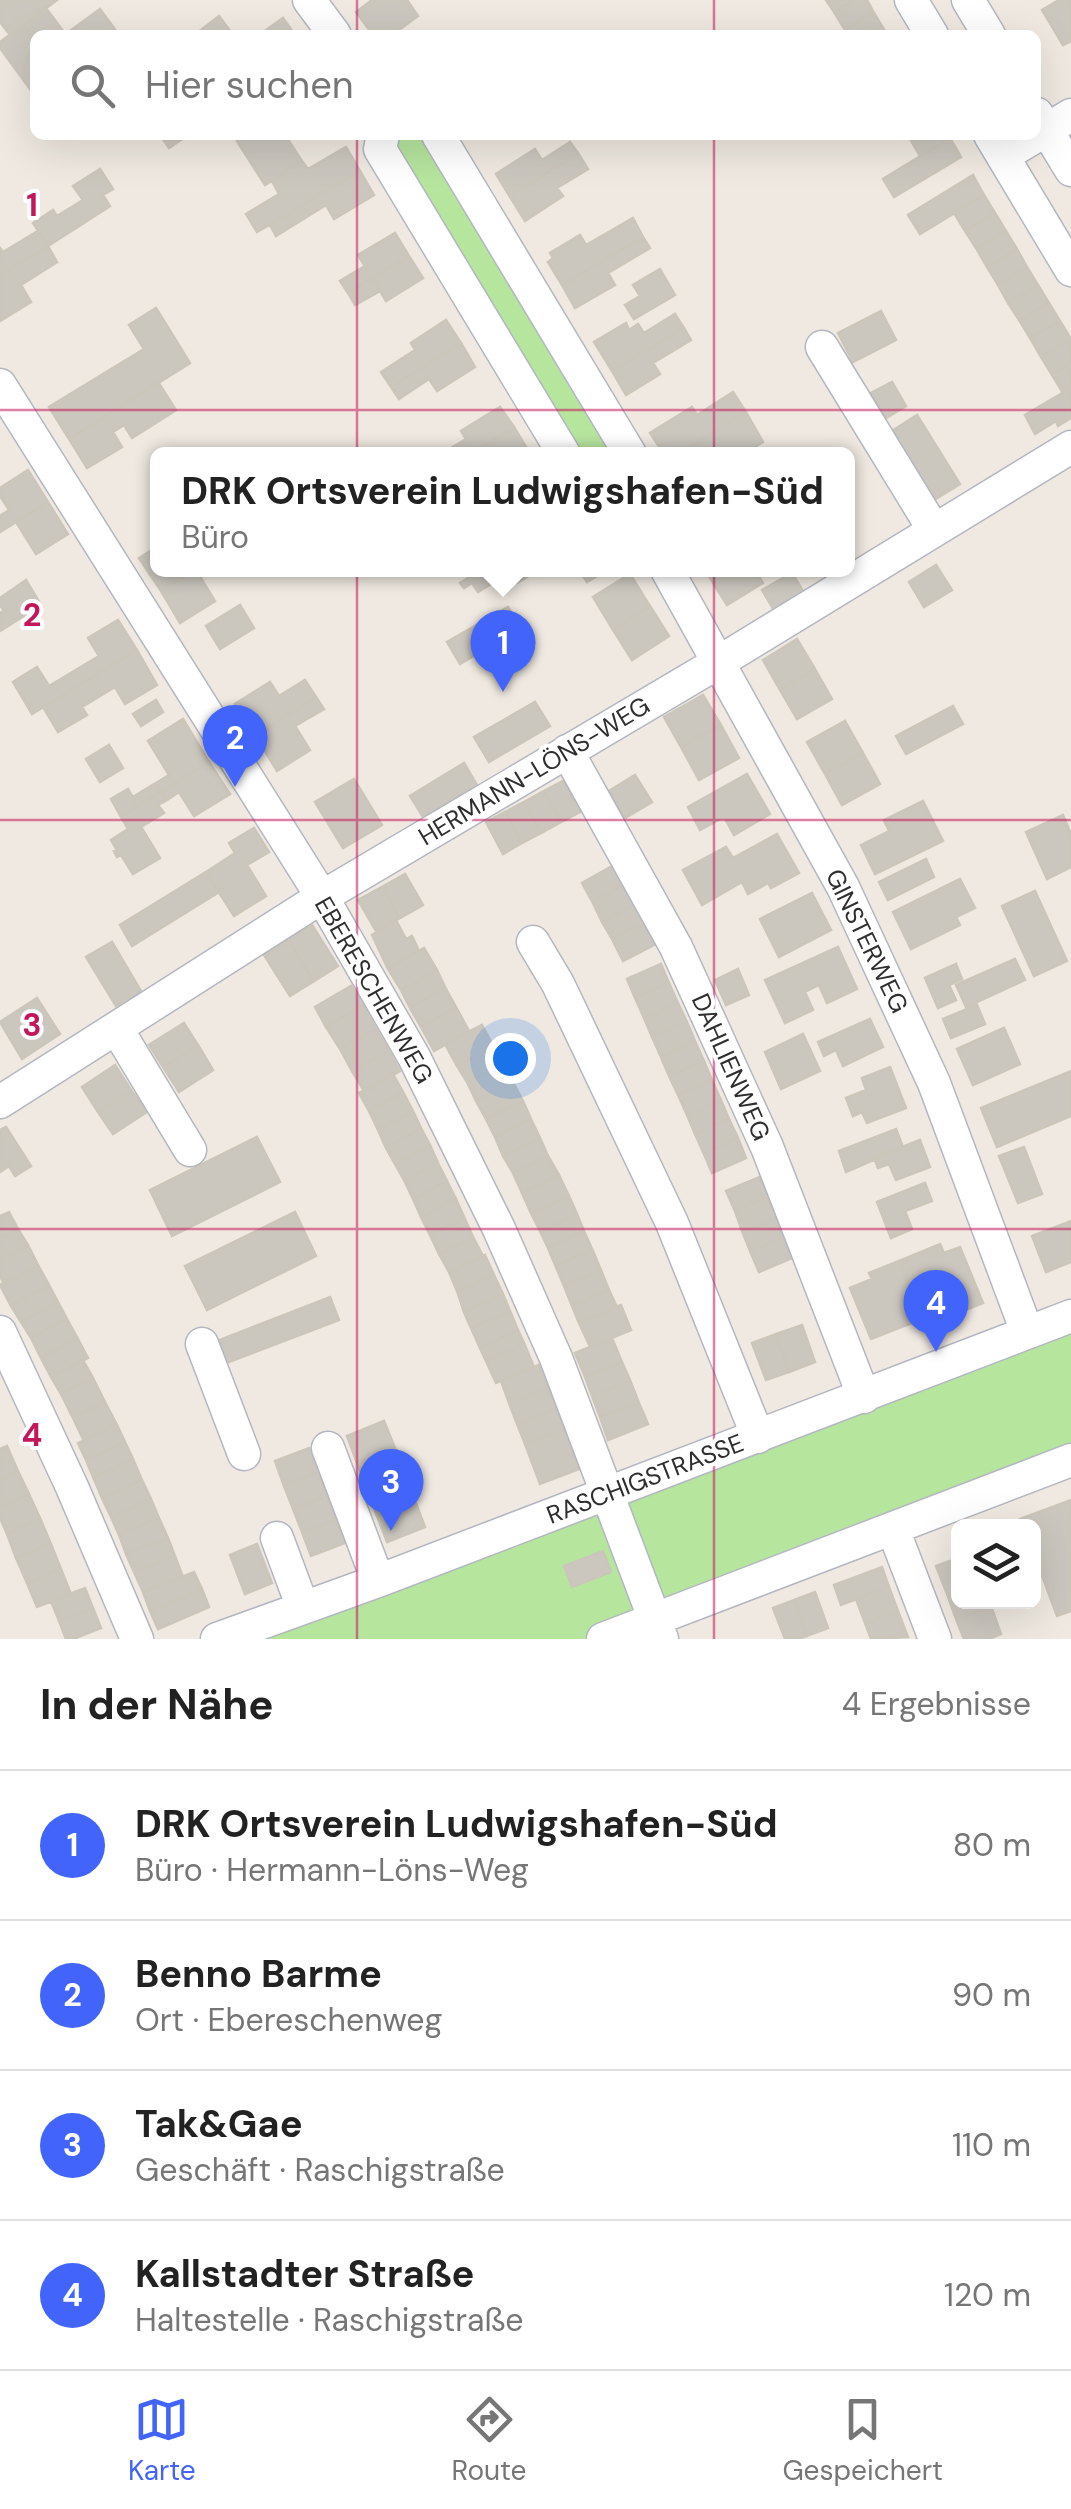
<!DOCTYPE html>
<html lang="de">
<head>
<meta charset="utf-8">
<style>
	:root { --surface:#fff; --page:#f2f2f2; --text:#222; --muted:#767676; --line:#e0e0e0; --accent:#4264fb }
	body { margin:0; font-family:"DM Sans",sans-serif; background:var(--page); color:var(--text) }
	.controls { position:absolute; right:30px; bottom:30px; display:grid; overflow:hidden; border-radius:15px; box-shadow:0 10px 40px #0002 }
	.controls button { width:90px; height:90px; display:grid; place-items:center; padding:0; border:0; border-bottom:2px solid var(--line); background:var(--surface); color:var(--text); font:50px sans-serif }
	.you { position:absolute; left:510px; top:1058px; width:35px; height:35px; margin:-25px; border:8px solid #fff; border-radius:50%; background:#1a73e8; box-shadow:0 0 0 15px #1a73e833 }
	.badge { display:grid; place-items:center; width:65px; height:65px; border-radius:50%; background:var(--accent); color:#fff; font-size:32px; font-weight:700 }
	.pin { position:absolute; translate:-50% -82px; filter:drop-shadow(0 2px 5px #0008) }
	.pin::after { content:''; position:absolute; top:52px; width:35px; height:30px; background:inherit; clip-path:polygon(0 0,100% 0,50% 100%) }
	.popup { position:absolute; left:150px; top:447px; width:705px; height:130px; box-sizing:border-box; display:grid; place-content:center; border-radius:15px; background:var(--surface); filter:drop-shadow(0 2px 8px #0005); font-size:32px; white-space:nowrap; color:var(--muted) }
	.popup b { font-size:38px; color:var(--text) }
	.popup::after { content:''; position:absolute; left:50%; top:100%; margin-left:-20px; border:20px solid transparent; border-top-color:var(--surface) }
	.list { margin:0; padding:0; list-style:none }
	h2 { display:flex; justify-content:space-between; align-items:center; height:130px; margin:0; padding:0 40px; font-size:42px }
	h2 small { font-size:32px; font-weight:400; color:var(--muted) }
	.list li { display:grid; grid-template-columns:65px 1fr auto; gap:30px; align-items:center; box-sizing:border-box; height:150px; padding:0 40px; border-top:2px solid var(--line) }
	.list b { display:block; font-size:38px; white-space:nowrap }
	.list p { margin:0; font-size:32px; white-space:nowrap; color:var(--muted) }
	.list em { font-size:32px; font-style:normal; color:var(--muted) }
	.icon { flex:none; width:55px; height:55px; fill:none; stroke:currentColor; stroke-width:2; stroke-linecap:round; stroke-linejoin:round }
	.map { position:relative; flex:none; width:1071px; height:1639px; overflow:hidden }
	.search { position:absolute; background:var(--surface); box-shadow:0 10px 40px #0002; left:30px; right:30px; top:30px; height:110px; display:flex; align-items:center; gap:25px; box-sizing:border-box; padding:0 35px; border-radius:15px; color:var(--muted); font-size:38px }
	.sheet { height:730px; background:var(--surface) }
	nav { display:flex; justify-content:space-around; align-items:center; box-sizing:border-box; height:140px; border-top:2px solid var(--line); background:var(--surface); font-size:28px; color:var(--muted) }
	nav a { display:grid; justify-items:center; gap:5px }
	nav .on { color:var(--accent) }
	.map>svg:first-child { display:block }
</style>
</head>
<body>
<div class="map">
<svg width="1071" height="1639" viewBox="0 0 1071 1639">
	<rect width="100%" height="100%" fill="#efe9e1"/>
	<path fill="#b6e59e" d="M395,135H425L620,454H578L393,142Z
		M1071,1316V1460L603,1639H217Z"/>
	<path fill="#cbc7bf" stroke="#cbc5ba" stroke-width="2.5" d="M0,0H57L10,35L0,22Z
		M372,0H407L418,16L392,35H373L356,12Z
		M826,0H854L834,12Z
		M854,0H867L874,13L845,30L834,12Z
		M1059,0H1071V41L1063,45L1042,10Z
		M46,8L66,35H35V41L23,25Z
		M100,9L119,35H66V34Z
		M874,13L885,31L878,35H847L845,30Z
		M219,16L233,35H199L197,33Z
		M283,18L295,35H259Z
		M23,25L35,41V96L0,48V42Z
		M160,135H188L169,148Z
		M246,135H285L302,161L265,185L237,141Z
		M916,135H948L950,138L920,156L910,139Z
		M950,138L961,157L894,197L883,179Z
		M570,142L578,153L510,197L496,174L535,149L542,160Z
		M346,147L360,171L257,232L246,214L279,194L272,181L302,161L308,169Z
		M578,153L588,169L557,188L563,196L525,221L510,197Z
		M100,169L113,189L103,195L110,206L48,246L33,223L53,210L57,216L83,200L73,186Z
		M360,171L374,195L334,219L326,205L276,236L270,225Z
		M973,175L984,195L920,234L908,215Z
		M984,195L995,213L965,231L954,213Z
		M995,213L1006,231L976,248L965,231Z
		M633,218L643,237L562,285L548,262L553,258L550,253L580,235L586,245Z
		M38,231L48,246L0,276V248L3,252Z
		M1006,231L1017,249L987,267L976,248Z
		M395,233L409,256L372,278L358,255Z
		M643,237L650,248L608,273L615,285L575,308L562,285Z
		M48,246L57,262L21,285L31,302L0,321V276Z
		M1017,249L1027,267L998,285L987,267Z
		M409,256L423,278L386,301L372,278Z
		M365,266L372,278L348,293L340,281Z
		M1027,267L1038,285L1008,303L998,285Z
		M660,269L675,295L634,319L625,305L640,296L633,285Z
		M372,278L380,291L355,305L348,293Z
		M1038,285L1049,303L1019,320L1008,303Z
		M1049,303L1060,321L1030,338L1019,320Z
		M156,308L190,363L69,439L49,407L144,349L129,325Z
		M881,311L896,340L853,362L838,333Z
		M675,314L684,328L612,371L594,342L626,323L629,330L638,324L644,333Z
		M446,320L461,343L391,387L381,372L415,350L411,343Z
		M1060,321L1071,339L1041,357L1030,338Z
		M684,328L691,340L653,363L660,374L626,395L612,371Z
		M1071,339V363L1052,375L1041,357Z
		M461,343L475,367L437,391L429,379L399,399L391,387Z
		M1071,363V388L1063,393L1052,375Z
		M158,382L176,410L132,438L124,425L113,432L122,447L87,468L69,439Z
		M892,382L906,406L886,418L871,393Z
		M1071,388V418L1058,426L1056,421L1035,434L1025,415Z
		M733,392L746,412L678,454H664L650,433L692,407L697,415Z
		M500,407L514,427L471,454H441L466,439L461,431Z
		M746,412L763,442L743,454H678Z
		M917,415L960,484L934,500L892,431Z
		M514,427L529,452L524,454H471Z
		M28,470L48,502L0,532V516L9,510L0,496V488Z
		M48,502L68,534L36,554L16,522Z
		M158,546V570H195L161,591L139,558Z
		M936,565L952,590L924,607L909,582Z
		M196,570L215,601L180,623L161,591Z
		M481,570H538L517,583L510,572L478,592L472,583L464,588L460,583Z
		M579,570H607L587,582Z
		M705,570H755L763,583L727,605Z
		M792,573L805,594L775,612L762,590Z
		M630,574L650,606L613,630L593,597Z
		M26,580L41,605L0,631V613L4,611L0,605V598Z
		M240,605L254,628L220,649L206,626Z
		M650,606L669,636L632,660L613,630Z
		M508,607L527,638L498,655L492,645L460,664L447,642Z
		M118,620L137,650L32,714L13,682L37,667L49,686L99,656L88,638Z
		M797,639L815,669L780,690L763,660Z
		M137,650L157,685L125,704L115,687L82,707L87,715L58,732L43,707Z
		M815,669L832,699L797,719L780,690Z
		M305,680L316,697L255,735L235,704L270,682L279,696Z
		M703,695L721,725L681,747L664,717Z
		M316,697L324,709L295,726L310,750L277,771L255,735Z
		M156,700L163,712L141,726L133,714Z
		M535,702L550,726L489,762L474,737Z
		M953,706L963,724L906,754L896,736Z
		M183,719L209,762L162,791L156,783L169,775L148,741Z
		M845,721L863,753L825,774L807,742Z
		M721,725L739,758L699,780L681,747Z
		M109,745L123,768L100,782L86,759Z
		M863,753L880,784L842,805L825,774Z
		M209,762L230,794L194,816L179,792L167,800L162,791Z
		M464,763L477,785L423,817L410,796Z
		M747,774L770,814L734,835L724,817L700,830L688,807Z
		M635,775L652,802L625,818L609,791Z
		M354,779L382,825L343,848L315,802Z
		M563,781L580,812L561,822L544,791Z
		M156,783L162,791L138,806L133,797Z
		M128,789L138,806L121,817L111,799Z
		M162,791L167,800L158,805L164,813L141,827L160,858L133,874L121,855L117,857L114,851L117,850L111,840L128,829L121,817Z
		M544,791L561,822L541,833L524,802Z
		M923,801L943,841L875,874L861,845L889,831L884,820Z
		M524,802L541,833L522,843L505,812Z
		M505,812L522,843L503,854L486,822Z
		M1063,815L1071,834V867L1047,879L1026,832Z
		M254,828L269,852L247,865L266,896L234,916L206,872L235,853L229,843Z
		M777,834L799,873L771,888L768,883L748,894L742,882L702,905L683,870L726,847L733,858Z
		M926,859L934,877L888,900L879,882Z
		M614,865L624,885L592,901L582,883Z
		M206,872L219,892L132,946L120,925Z
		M405,874L423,905L400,918L382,887Z
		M960,879L975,908L956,917L960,925L911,949L893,912Z
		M624,885L635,904L602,922L592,901Z
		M382,887L400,918L376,931L358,900Z
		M1035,891L1067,961L1034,976L1002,906Z
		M812,893L831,930L779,957L760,919Z
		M635,904L644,922L612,939L602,922Z
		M396,920L406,939L412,936L419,951L388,969L372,935Z
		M644,922L656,944L623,961L612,939Z
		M312,925L338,966L314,981L288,940Z
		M288,940L314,981L290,996L264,955Z
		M112,942L141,991L116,1006L86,957Z
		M838,947L857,989L827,1003L819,985L805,992L813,1010L785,1023L765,980Z
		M424,948L437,970L401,990L388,969Z
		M1015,959L1025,980L966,1007L956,985Z
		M661,964L669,983L635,998L627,979Z
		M956,964L962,979L949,985L956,1000L938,1008L925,978Z
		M738,969L749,995L726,1005L715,980Z
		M437,970L445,987L410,1008L401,990Z
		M669,983L678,1003L644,1018L635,998Z
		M351,986L363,1005L326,1027L315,1007Z
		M445,987L456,1007L421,1027L410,1008Z
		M37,998L60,1034L22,1059L0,1022Z
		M678,1003L687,1022L652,1037L644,1018Z
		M363,1005L376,1029L340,1049L326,1027Z
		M977,1005L985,1024L951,1038L943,1019Z
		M456,1007L469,1031L434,1051L421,1027Z
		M870,1019L883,1047L843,1066L836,1050L824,1056L818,1042Z
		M687,1022L695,1041L661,1057L652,1037Z
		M184,1023L198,1045L163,1067L149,1045Z
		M482,1025L494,1047L457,1066L445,1044Z
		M1004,1028L1020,1064L973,1085L957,1049Z
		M376,1029L389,1051L352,1071L340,1049Z
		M803,1034L820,1071L781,1089L765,1052Z
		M695,1041L704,1061L669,1076L661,1057Z
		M198,1045L213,1070L179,1092L163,1067Z
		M494,1047L503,1063L467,1082L457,1066Z
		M389,1051L400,1071L364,1091L352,1071Z
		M704,1061L712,1080L678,1095L669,1076Z
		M503,1063L513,1082L476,1101L467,1082Z
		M115,1065L131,1090L98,1112L82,1087Z
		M890,1067L906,1108L867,1123L862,1112L853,1116L846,1098L866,1090L862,1078Z
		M1071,1071V1116L997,1147L981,1108Z
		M393,1074L403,1092L369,1111L359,1093Z
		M712,1080L721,1100L687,1115L678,1095Z
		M513,1082L523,1101L486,1119L476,1101Z
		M131,1090L147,1112L113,1134L98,1112Z
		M403,1092L413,1111L378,1130L369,1111Z
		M721,1100L729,1119L695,1134L687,1115Z
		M523,1101L531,1119L495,1137L486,1119Z
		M413,1111L421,1128L386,1148L378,1130Z
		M531,1119L540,1138L503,1156L495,1137Z
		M729,1119L738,1138L704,1154L695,1134Z
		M6,1127L31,1166L15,1176L9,1166L0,1172V1130Z
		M421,1128L430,1145L395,1164L386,1148Z
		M896,1129L903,1147L846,1172L839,1151Z
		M257,1137L280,1182L172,1236L150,1190Z
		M540,1138L548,1156L513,1173L503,1156Z
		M738,1138L746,1158L712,1173L704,1154Z
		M920,1140L930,1167L896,1180L889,1164L878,1168L874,1158Z
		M430,1145L438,1163L404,1180L395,1164Z
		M1024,1147L1042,1194L1018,1203L999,1156Z
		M548,1156L559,1175L522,1193L513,1173Z
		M438,1163L447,1181L413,1199L404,1180Z
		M559,1175L569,1196L531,1213L522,1193Z
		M760,1177L768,1197L735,1211L726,1191Z
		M447,1181L456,1199L421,1217L413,1199Z
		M925,1183L932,1201L905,1211L912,1229L891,1238L877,1202Z
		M569,1196L577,1214L540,1231L531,1213Z
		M768,1197L777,1218L742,1231L735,1211Z
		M456,1199L465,1219L430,1235L421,1217Z
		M9,1212L18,1229L0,1239V1216Z
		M295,1212L316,1256L207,1310L185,1266Z
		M577,1214L584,1231L548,1248L540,1231Z
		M777,1218L784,1238L750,1251L742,1231Z
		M465,1219L473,1237L439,1254L430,1235Z
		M1071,1221V1262L1046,1272L1032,1236Z
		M18,1229L28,1245L0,1260V1239Z
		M584,1231L593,1251L555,1265L548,1248Z
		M473,1237L483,1256L449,1272L439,1254Z
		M784,1238L792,1258L759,1272L750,1251Z
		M940,1244L944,1253L960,1247L983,1303L925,1326L899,1261Z
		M28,1245L38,1265L4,1284L0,1276V1260Z
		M593,1251L601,1270L564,1286L555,1265Z
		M485,1255L494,1275L457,1291L449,1272Z
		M899,1261L922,1319L871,1339L850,1288L872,1279L869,1273Z
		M38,1265L49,1285L11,1306L0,1285Z
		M601,1270L609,1290L572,1306L564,1286Z
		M494,1275L503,1294L464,1312L457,1291Z
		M49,1285L58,1302L21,1322L11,1306Z
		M609,1290L617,1307L579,1323L572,1306Z
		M503,1294L510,1311L471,1328L464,1312Z
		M330,1297L339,1320L216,1367L207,1345Z
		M58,1302L67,1319L31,1338L21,1322Z
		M621,1305L631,1330L590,1347L579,1323Z
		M510,1311L518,1330L480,1348L471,1328Z
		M67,1319L78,1339L41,1358L31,1338Z
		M802,1325L815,1362L789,1372L776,1334Z
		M518,1330L524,1343L486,1361L480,1348Z
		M776,1334L789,1372L766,1380L752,1343Z
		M612,1338L622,1362L585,1377L575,1353Z
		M78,1339L88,1358L51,1377L41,1358Z
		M524,1343L534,1367L496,1383L486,1361Z
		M83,1360L93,1378L61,1394L51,1377Z
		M622,1362L630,1380L592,1396L585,1377Z
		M539,1365L548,1388L509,1403L501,1381Z
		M93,1378L105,1402L73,1418L61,1394Z
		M630,1380L639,1403L600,1417L592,1396Z
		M548,1388L556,1409L517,1424L509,1403Z
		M105,1402L117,1425L84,1441L73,1418Z
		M639,1403L648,1424L608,1440L600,1417Z
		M556,1409L564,1429L525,1444L517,1424Z
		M384,1421L395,1448L357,1463L347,1436Z
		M117,1425L125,1442L86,1460L78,1443Z
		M564,1429L579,1469L540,1484L525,1444Z
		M125,1442L133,1459L93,1477L86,1460Z
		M7,1446L18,1471L0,1479V1449Z
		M309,1448L318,1472L284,1486L275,1461Z
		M395,1448L405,1474L367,1489L357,1463Z
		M133,1459L142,1480L102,1498L93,1477Z
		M18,1471L29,1494L0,1508V1479Z
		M318,1472L327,1496L293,1509L284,1486Z
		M405,1474L415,1501L377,1516L367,1489Z
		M142,1480L151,1499L111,1517L102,1498Z
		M29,1494L40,1518L7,1534L0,1518V1508Z
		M327,1496L336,1520L302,1532L293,1509Z
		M151,1499L159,1518L119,1535L111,1517Z
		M1071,1500V1611L1057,1616L1034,1554V1526H1023L1020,1519Z
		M415,1501L425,1527L387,1542L377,1516Z
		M40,1518L51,1544L16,1558L7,1534Z
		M159,1518L168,1538L126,1554L119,1535Z
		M336,1520L345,1543L311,1556L302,1532Z
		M168,1538L175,1556L134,1572L126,1554Z
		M51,1544L61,1569L27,1583L16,1558Z
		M257,1544L272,1583L245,1594L230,1555Z
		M603,1551L611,1572L572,1587L564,1566Z
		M175,1556L183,1577L143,1592L134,1572Z
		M958,1558V1590L947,1594L936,1566Z
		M882,1567L889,1587L841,1605L834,1585Z
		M61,1569L71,1594L37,1607L27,1583Z
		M194,1572L202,1589L150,1611L143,1592Z
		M889,1587L898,1611L865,1623L856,1599Z
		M85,1588L93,1608L59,1621L51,1601Z
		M202,1589L209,1607L158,1629L150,1611Z
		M958,1590V1602H989L991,1606L956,1619L947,1594Z
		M815,1592L828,1628L807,1636L794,1600Z
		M794,1600L807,1636L798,1639H785L773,1608Z
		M991,1606L1001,1634L989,1639H964L956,1619Z
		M93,1608L101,1628L73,1639H66L59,1621Z
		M898,1611L908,1637L871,1639L865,1623Z"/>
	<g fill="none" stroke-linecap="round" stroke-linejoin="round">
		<defs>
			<path id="minor" d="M309,0L335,35
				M911,0L932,35
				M968,0L989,35
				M1037,114L1071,170
				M383,135L380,149L564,454
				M438,135L630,454
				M990,135L1071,270
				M1003,156L1071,115
				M822,347L934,530
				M0,385L322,897L414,1057L499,1229L556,1358L662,1639
				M667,570L843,887L934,1083L1027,1332
				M567,751L676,947L767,1147L864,1397
				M533,942L558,984L672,1223L758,1437
				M117,1029L190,1150
				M0,1102L322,897L719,662L1071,447
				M0,1332L72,1487L137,1639
				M202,1344L244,1454
				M328,1448L378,1581
				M893,1529L935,1639
				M277,1538L303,1608
				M217,1639L378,1581L1071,1316
				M603,1639L1071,1460"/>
		</defs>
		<use href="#minor" stroke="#b4b7c1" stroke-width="35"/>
		<use href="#minor" stroke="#fff" stroke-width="32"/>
	</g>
	<path fill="none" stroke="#c2185b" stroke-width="2.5" stroke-opacity="0.55" d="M357,0V35M714,0V35M357,135V1639M714,135V1639M0,410H1071M0,820H1071M0,1229H1071"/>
	<g text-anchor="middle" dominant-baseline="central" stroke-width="8" stroke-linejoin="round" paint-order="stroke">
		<g font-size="25" fill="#2e2e2e" stroke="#fff">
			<text transform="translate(534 771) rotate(-31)">HERMANN-LÖNS-WEG</text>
			<text transform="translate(867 941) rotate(64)">GINSTERWEG</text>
			<text transform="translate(374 990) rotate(60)">EBERESCHENWEG</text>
			<text transform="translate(731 1067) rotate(66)">DAHLIENWEG</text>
			<text transform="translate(645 1479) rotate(-21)">RASCHIGSTRASSE</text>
		</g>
	</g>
	<g font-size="32" text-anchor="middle" font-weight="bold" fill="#c2185b" stroke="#fff" stroke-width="8" stroke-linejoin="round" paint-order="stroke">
		<text x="32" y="216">1</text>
		<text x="32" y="626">2</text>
		<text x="32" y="1036">3</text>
		<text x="32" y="1446">4</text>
	</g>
</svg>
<div class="controls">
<button><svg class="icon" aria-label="layers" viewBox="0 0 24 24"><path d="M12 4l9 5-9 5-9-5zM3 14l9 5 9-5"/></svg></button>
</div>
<div class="you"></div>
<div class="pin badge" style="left:503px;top:692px">1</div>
<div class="popup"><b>DRK Ortsverein Ludwigshafen-Süd</b>Büro</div>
<div class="pin badge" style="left:235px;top:787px">2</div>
<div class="pin badge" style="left:391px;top:1531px">3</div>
<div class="pin badge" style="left:936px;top:1352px">4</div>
<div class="search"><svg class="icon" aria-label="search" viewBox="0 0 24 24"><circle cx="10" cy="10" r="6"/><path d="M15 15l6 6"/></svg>Hier suchen</div>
</div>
<section class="sheet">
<h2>In der Nähe<small>4 Ergebnisse</small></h2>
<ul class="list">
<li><span class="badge">1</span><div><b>DRK Ortsverein Ludwigshafen-Süd</b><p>Büro · Hermann-Löns-Weg</p></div><em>80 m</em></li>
<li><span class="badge">2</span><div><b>Benno Barme</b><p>Ort · Ebereschenweg</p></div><em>90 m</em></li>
<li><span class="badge">3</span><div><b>Tak&amp;Gae</b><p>Geschäft · Raschigstraße</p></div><em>110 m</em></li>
<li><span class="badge">4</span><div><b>Kallstadter Straße</b><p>Haltestelle · Raschigstraße</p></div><em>120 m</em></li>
</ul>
</section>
<nav>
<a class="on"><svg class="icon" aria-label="map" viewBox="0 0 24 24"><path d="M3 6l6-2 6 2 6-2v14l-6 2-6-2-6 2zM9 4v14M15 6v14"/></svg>Karte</a>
<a><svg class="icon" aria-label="directions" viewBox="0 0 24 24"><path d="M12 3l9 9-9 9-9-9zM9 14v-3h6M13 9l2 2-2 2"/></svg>Route</a>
<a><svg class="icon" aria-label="saved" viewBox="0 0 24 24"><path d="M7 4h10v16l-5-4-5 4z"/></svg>Gespeichert</a>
</nav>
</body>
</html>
